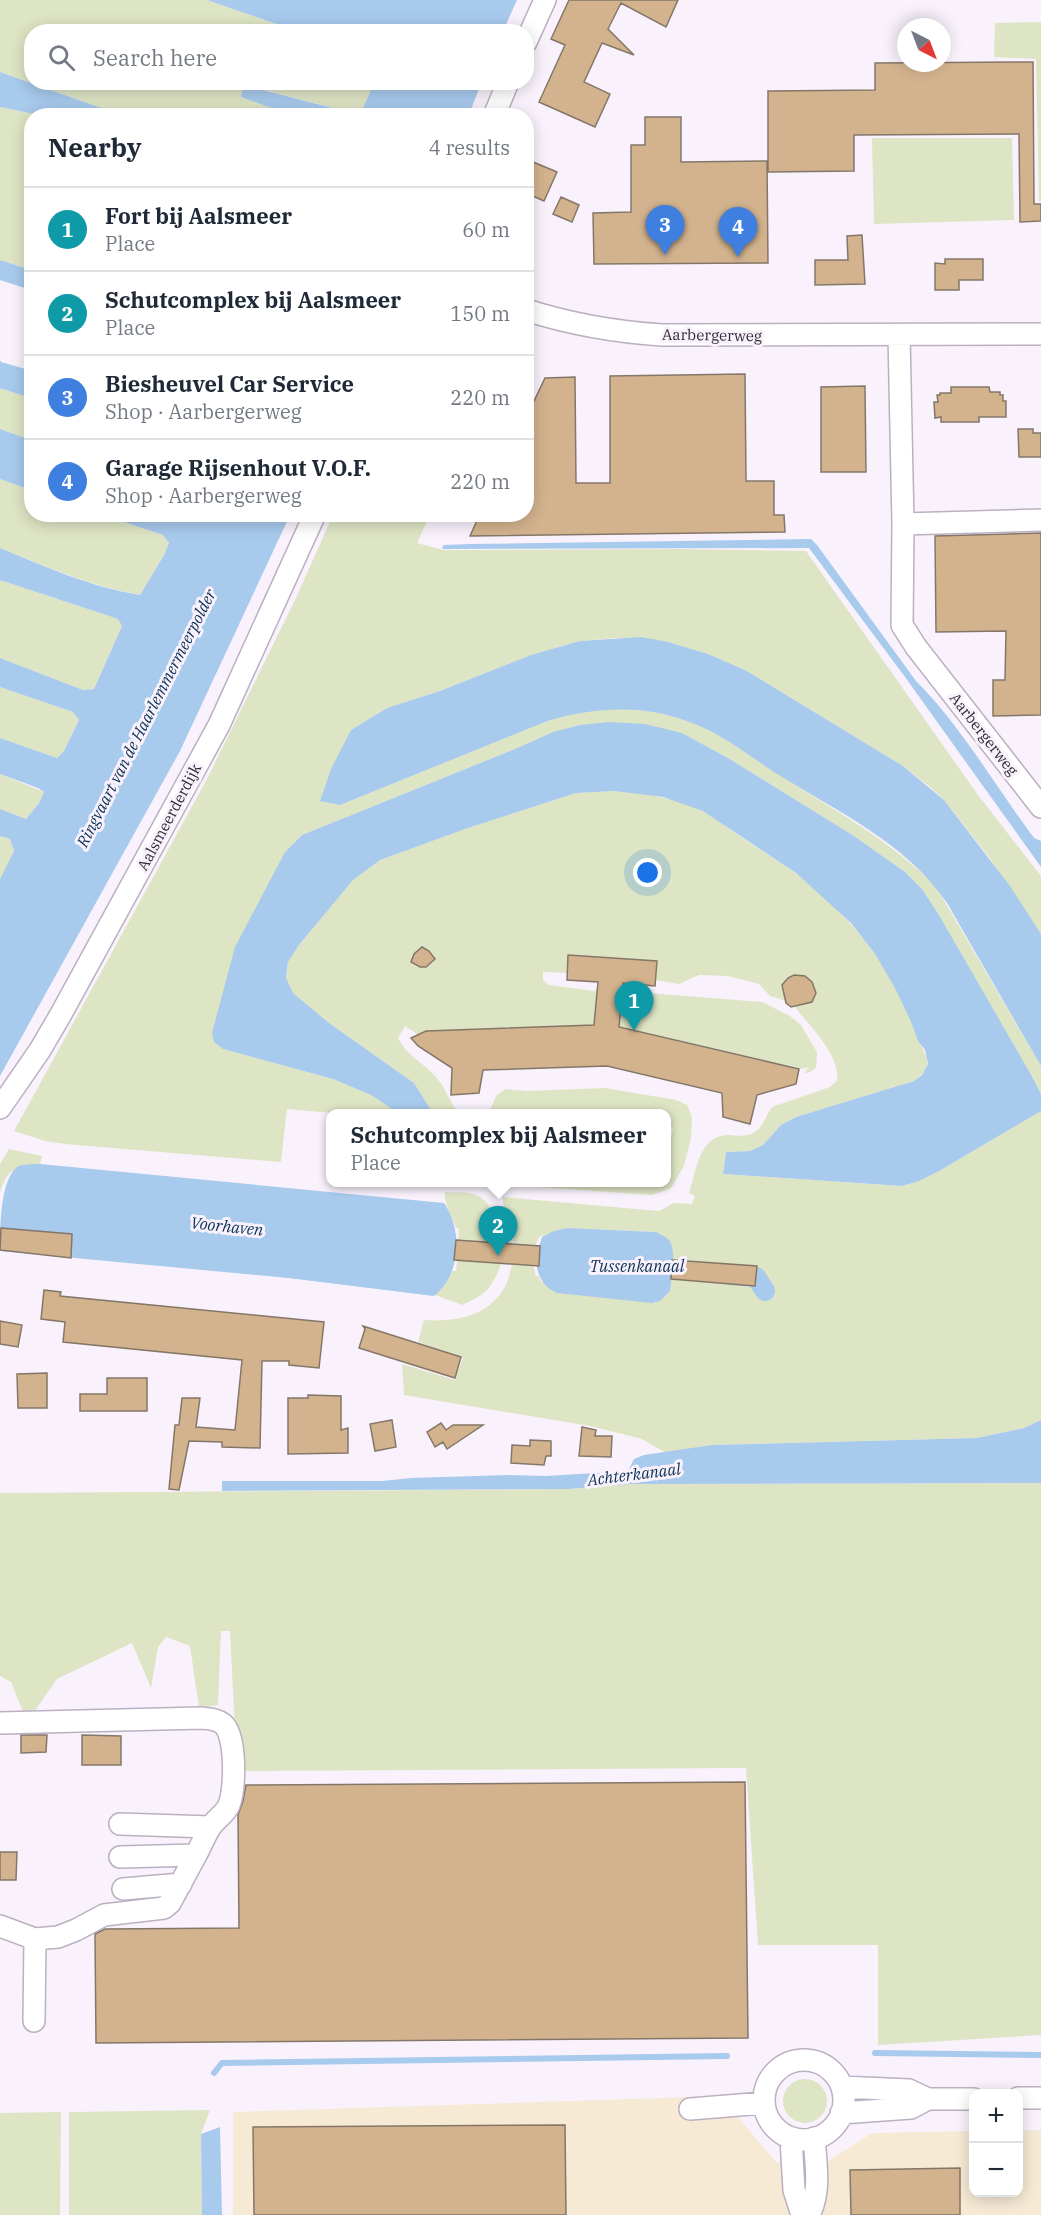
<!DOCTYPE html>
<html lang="en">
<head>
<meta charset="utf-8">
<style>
	:root { --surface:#fff; --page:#f6f6f7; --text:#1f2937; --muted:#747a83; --line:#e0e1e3; --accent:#0b8043 }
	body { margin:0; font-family:"IBM Plex Serif",serif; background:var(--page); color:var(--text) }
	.controls { position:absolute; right:18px; bottom:18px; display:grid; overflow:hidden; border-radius:12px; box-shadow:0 3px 15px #0003 }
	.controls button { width:54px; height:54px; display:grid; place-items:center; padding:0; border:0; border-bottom:2px solid var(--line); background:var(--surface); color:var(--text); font:30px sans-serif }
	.compass { position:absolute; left:897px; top:18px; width:54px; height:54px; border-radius:50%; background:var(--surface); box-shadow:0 3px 15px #0003; rotate:138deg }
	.you { position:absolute; left:648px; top:873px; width:21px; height:21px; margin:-15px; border:4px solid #fff; border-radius:50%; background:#1a73e8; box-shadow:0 0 0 9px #1a73e833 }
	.badge { display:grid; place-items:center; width:39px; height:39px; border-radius:50%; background:var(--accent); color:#fff; font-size:20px; font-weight:700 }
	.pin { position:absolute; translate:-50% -50px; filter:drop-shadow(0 2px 3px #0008) }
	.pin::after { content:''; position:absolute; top:32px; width:21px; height:18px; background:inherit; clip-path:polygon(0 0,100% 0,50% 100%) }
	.popup { position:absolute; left:326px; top:1109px; width:345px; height:78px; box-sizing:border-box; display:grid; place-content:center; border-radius:12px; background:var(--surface); filter:drop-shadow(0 2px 4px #0005); font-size:20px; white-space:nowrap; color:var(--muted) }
	.popup b { font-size:22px; color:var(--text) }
	.popup::after { content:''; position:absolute; left:50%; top:100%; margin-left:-12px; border:12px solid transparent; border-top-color:var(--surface) }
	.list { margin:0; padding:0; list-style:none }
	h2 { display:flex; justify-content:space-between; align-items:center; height:78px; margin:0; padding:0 24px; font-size:26px }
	h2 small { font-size:20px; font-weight:400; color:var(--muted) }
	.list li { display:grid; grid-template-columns:39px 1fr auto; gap:18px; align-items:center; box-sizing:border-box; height:84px; padding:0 24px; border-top:2px solid var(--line) }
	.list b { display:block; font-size:22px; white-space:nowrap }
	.list p { margin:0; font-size:20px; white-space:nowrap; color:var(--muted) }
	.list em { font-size:20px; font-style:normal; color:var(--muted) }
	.icon { flex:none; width:33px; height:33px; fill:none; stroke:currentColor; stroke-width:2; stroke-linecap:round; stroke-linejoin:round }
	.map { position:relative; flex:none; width:1041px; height:2215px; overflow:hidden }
	.search { position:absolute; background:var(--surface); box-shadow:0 3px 15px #0003; left:24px; top:24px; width:510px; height:66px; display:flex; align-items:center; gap:15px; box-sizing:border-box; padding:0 21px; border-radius:24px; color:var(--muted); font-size:22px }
	.panel { position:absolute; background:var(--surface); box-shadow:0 3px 15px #0003; left:24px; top:108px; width:510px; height:414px; border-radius:24px }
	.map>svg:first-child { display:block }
</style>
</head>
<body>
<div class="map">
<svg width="1041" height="2215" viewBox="0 0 1041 2215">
	<rect width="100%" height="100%" fill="#f9f2fd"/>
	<path fill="#f6ead5" d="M720,2096L777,2163H825L872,2133L973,2131L974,2192H1018L1019,2130H1041V2215H233V2112Z"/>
	<path fill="#dee5c4" d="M0,0H207L297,31L32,32V82L374,83L361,115L244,85L241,97L291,115H121L0,72Z
		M1041,22V201H1039L1036,59L994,57L995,23Z
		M0,107L39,115L32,116L31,270L0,260Z
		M872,138H1012L1014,220L874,224Z
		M0,388L24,396L31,402V440L0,429Z
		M0,479L31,490L32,514L103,515L163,535L169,543L164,555L140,595C91,586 46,567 0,548Z
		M333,515H430L417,543L443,550L677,549L806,551L978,795L1041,876V934L989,857L944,800L930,787L903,766L745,670L708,654L668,642L615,638L580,641L531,655L440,691L387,708L351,730L340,805L550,720C560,717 570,714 581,712C616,705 659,710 693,723C733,739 769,769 806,792C852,820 896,847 935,885L1041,1066V1094L939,915L922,889L905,872L854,836L728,758L682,733L553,732L515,749L302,835L285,852L214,1042L223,1049L333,1079L371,1095L398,1113L343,1114L287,1109L281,1162L65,1144L45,1141L14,1131L207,779L295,600Z
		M0,580L118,619L122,626L94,689L83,690L0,658Z
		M0,687L73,712L79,720L64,751L57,758L0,738Z
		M0,774L44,792L39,803L26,819L0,809Z
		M614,791C644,794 676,797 703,811C716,818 728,828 741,837C758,849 777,859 794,872C847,911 895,970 916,1034C922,1054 939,1062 914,1081L796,1117L781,1125L763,1145L750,1151L726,1152L723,1174L902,1186L919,1181L941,1170L1041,1111V1420L1024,1428L977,1438L712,1445L666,1453L642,1439L590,1426L404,1395L402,1364L455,1380L463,1358L418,1342L424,1320C455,1322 488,1317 505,1287C509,1280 510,1271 512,1264L533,1265L536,1276H538L542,1283L663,1235L656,1232L567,1228L539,1237L535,1246L514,1244C513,1228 502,1213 503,1197L659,1211L674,1203L692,1204L695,1196L689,1193C696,1172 699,1134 729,1135C738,1136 749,1137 756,1131C764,1125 766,1115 772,1107L830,1087L837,1081C841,1057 812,1028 798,1011C792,1003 788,994 783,986L786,1001L770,996L759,984L728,976L699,975L679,984L656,980L657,961L569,955L567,973L543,972V980L549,985L594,991L598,989L594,1025L426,1031L420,1036L405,1026L398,1038C409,1059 426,1063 439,1081C447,1091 450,1103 459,1113H433L414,1083L329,1023L293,993L286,978L288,962L299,945L353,879L380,860L468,828L576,793Z
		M0,836L10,839L14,852L0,879Z
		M622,991L762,1002L790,1016L801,1025L817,1052L816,1068L810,1072L804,1074L809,1067L792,1071L790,1067L619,1027Z
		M605,1088L676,1100L687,1105L692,1117L691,1138L684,1166L671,1188L652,1195L485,1183L666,1182V1156L673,1129L666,1118V1114L528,1109L518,1113H489L496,1096L505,1089L527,1091Z
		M9,1149L42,1156L40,1164C17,1166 7,1168 0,1193V1164Z
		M445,1192C455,1193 470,1191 478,1196C494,1204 499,1229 504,1245L458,1241L459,1229L456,1228C452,1216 444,1205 445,1192Z
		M457,1260L502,1262C492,1288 487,1294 462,1305L435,1295C444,1289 446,1280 453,1271H456Z
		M1041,1483V2035L878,2045V1945H758L746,1768L237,1771L230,1631H221L218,1705L199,1708L190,1646L166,1637L158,1647L151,1688L132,1643L57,1679L27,1722L11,1682L0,1676V1493L568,1489L633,1484Z
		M783 2101a22 22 0 1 1 44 0a22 22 0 1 1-44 0Z
		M210,2110L201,2134L202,2215H69V2112Z
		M61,2112L60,2215H0V2113Z"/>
	<path fill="#a8caed" d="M207,0H517L503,31H297Z
		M0,72L121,115H39L0,107Z
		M374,83H481L469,115H291L241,97L243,85L360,115Z
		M0,260L31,270V290L0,280Z
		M0,360L1,362L29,370L31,365V402L24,396L0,388Z
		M0,429L31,440V490L0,479Z
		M103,515H290L180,751L0,1076V879L14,851L10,839L0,836V809L26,819L39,803L44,792L38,788L0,774V738L57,758L64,751L79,720L73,712L0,687V658L83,690L94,689L122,626L118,619L0,580V548C46,567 91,587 140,595L164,555L169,543L163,535Z
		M811,539L817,545L916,681C962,727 995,786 1034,838L1041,841V867L905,677L809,548L443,549L442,548L444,545L470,544Z
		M641,637L668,642L708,654L745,670L903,766L944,800L1010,886L1041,934V1066L947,903C906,842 834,810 774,772C748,755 722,734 692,723C645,704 598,707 550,720L340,805L320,801L331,769L351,730L387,708L440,691L531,655L580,641Z
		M609,722L645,724L682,733L728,758L854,836L905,872L922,889L939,915L1030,1073L1041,1094V1111L941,1170L919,1181L902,1186L723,1174L726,1152L750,1151L763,1145L781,1125L796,1117L914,1081L922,1075L928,1064L925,1050L918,1041L912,1024L895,988L875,954L851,923L796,873L703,811L663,797L614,791L576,793L468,828L380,860L353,880L299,945L288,962L286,978L293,993L329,1023L414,1083L433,1113H398L371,1095L333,1079L223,1049L214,1042L212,1033L235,947L285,852L302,835L515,749L553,732L580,725Z
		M528,1109L652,1113H654H518Z
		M40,1164L444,1203C463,1230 461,1275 434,1296L288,1278L0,1251C0,1227 0,1181 17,1167C22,1164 33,1164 40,1164Z
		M567,1228L656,1232C661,1234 666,1237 669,1240C677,1249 671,1279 670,1291L660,1301L652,1303L557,1293C538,1285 535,1267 536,1248L540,1244L542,1237L554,1231Z
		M1041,1420V1483L633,1484L568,1489L222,1491V1481H382L411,1478L509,1475L546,1476L628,1471L634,1459L644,1455L712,1445L977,1438L1024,1428Z
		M220,2127L222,2215H202L201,2134Z"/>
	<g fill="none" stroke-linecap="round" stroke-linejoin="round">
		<path stroke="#a8caed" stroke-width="6" d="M875,2053L1041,2055
			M214,2073L222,2063L727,2056"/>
		<path stroke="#a8caed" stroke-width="20" d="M730,1275L756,1277L765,1291"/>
	</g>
	<path fill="#d3b38e" stroke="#847769" stroke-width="1.5" d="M569,0H678L666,27L621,3L608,29L634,55L602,43L584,82L610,94L595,127L539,102L565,45L551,39Z
		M1033,62L1034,204H1041V221L1020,222L1019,134L854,135V171L768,172V91L875,90V63Z
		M645,117H681V162L767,161L768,263L594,264L593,213L631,212V145H645Z
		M526,159L557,172L544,201L526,193Z
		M561,197L579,205L572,222L553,214Z
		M862,235L865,284L815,285V260H848L847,236Z
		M945,259H983V280H959V290H935V263L945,264Z
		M745,374L746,481H774V515H784L785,532L470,536L480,514H526V418L545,378L575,377L576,483H610V376Z
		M865,386L866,472H821V387Z
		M951,387H989L990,392H1000V395H1003V401H1006V417H979V422H941V417L935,418L934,402H938L937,395H940V393H951Z
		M1018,429H1033V433H1041V457H1019Z
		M1041,533V715L993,716V680H1005L1006,631L936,632L935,536Z
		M422,947L429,951L435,959L426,967H420L411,962L414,954Z
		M568,955L657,961L655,986L623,983L619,1027L799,1069L796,1084L757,1095L750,1124L723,1117L722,1093L607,1066L483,1070L479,1093L451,1095L452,1068L418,1046L411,1038L426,1031L594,1025L598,982L567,980Z
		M794,975L805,976L812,982L816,993L812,1002L791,1007L786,1003L782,985L788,978Z
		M1,1228L72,1234L71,1258L0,1250Z
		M456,1240L540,1246L539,1266L454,1260Z
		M672,1260L757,1266L755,1286L671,1279Z
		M44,1290L61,1292L60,1296L324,1322L319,1368L289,1365V1361H262L260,1448L222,1447V1442L189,1441L179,1490L169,1489L175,1425H179L182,1398H200L196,1427L235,1430L242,1360L63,1342L65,1322L41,1319Z
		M0,1321L22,1325L18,1347L0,1344Z
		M363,1326L461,1357L455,1378L359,1348L365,1329Z
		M47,1373V1408H18L17,1374Z
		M107,1378H147V1411H80V1394H107Z
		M308,1395L341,1396V1430L348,1428V1453L288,1454V1398H308Z
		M392,1420L396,1447L375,1451L370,1424Z
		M441,1423L446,1430L453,1425H483L447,1449L443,1442L435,1447L427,1432Z
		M582,1427L596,1430L595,1436H612L611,1457L579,1456Z
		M530,1440L551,1441V1456H546L544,1465L511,1463L512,1445L530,1446Z
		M21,1735H47L46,1752L21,1753Z
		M82,1735L121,1736V1765H82Z
		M745,1782L748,2038L96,2043L95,1934L105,1929L239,1928L238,1815L243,1801L246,1785Z
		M0,1852H17L16,1880H0Z
		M565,2125L566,2215H254L253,2127Z
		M960,2168V2215H851L850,2170Z"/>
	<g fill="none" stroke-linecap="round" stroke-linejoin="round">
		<defs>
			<path id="minor" d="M526,42L545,0
				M494,116L508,82
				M526,310C570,324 616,332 662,335L1041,334
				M899,335L903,524L902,625L916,647L1041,807
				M903,524L1041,520
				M0,1108L40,1050L61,1014L219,725L315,514
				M0,1723L201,1718C209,1719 217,1719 223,1724C237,1736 235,1790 229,1805C226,1813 216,1819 211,1826C205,1835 201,1846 196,1855
				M120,1824L210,1827
				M123,1889L181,1884
				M0,1926L35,1939L34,2021
				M35,1939L58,1937L76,1930L104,1915L164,1908L170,1903L196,1855L120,1857
				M764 2100a40 40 0 1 1 80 0a40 40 0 1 1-80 0Z
				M842,2087L909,2090L928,2099H974
				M1018,2098H1041
				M690,2109L764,2103
				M841,2113L911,2108L928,2099
				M791,2138L794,2190L802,2215
				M809,2215C821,2191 816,2165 814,2138"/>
		</defs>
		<use href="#minor" stroke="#bbb0c1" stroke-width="24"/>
		<use href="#minor" stroke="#fff" stroke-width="21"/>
	</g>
	<g text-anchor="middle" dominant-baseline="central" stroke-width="6" stroke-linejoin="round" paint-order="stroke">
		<g font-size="15" fill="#2f2a31" stroke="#f9f2fd">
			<text transform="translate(712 335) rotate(1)">Aarbergerweg</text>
			<text transform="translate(984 734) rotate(52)">Aarbergerweg</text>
			<text transform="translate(169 817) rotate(-62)">Aalsmeerderdijk</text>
		</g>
		<g font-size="16" font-style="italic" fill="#0c3254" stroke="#f9f2fd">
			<text transform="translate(146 718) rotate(-63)">Ringvaart van de Haarlemmermeerpolder</text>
			<text transform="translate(227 1226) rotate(6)">Voorhaven</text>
			<text x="637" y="1266">Tussenkanaal</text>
			<text transform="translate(634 1474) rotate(-7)">Achterkanaal</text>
		</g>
	</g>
</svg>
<div class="controls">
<button>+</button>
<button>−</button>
</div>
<svg class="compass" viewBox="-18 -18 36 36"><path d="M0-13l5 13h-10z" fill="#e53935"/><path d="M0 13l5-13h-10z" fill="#747a83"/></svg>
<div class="you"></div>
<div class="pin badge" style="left:634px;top:1031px;background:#0f9aa8">1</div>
<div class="pin badge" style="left:498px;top:1256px;background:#0f9aa8">2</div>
<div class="popup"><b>Schutcomplex bij Aalsmeer</b>Place</div>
<div class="pin badge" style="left:665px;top:255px;background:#3f7fe0">3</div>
<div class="pin badge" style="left:738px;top:257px;background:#3f7fe0">4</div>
<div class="search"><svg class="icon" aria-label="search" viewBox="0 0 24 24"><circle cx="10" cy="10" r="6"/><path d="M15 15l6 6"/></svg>Search here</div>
<section class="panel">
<h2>Nearby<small>4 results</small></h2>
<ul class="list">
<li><span class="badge" style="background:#0f9aa8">1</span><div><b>Fort bij Aalsmeer</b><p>Place</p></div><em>60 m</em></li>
<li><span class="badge" style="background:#0f9aa8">2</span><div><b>Schutcomplex bij Aalsmeer</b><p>Place</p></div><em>150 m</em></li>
<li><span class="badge" style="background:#3f7fe0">3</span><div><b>Biesheuvel Car Service</b><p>Shop · Aarbergerweg</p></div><em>220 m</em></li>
<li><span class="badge" style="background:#3f7fe0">4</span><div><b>Garage Rijsenhout V.O.F.</b><p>Shop · Aarbergerweg</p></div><em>220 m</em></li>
</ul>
</section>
</div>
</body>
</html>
